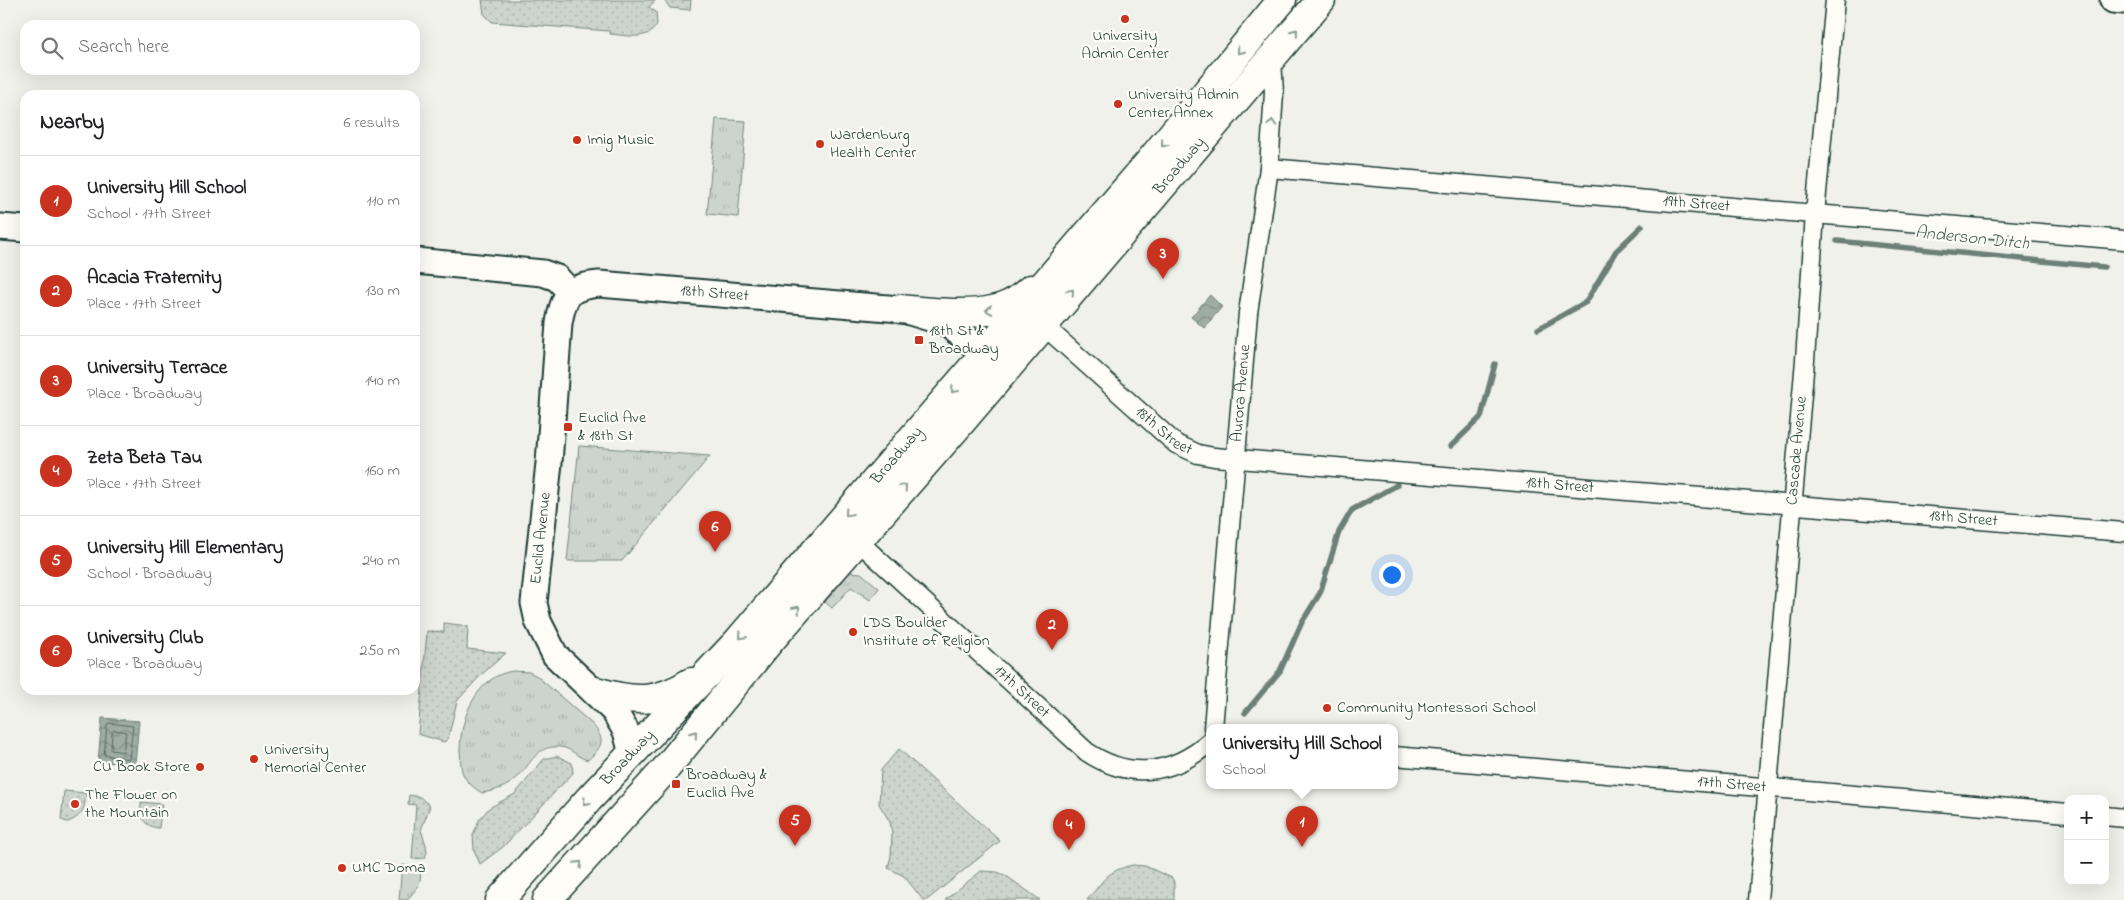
<!DOCTYPE html>
<html lang="en">
<head>
<meta charset="utf-8">
<style>
	:root { --surface:#fff; --page:#f2f2f2; --text:#202124; --muted:#757577; --line:#e0e0e0; --accent:#c8321e }
	body { margin:0; font-family:"Indie Flower",sans-serif; background:var(--page); color:var(--text) }
	.controls { position:absolute; right:15px; bottom:15px; display:grid; overflow:hidden; border-radius:10px; box-shadow:0 5px 20px #0002 }
	.controls button { width:45px; height:45px; display:grid; place-items:center; padding:0; border:0; border-bottom:1px solid var(--line); background:var(--surface); color:var(--text); font:25px sans-serif }
	.you { position:absolute; left:1391px; top:574px; width:18px; height:18px; margin:-12px; border:4px solid #fff; border-radius:50%; background:#1a73e8; box-shadow:0 0 0 8px #1a73e833 }
	.badge { display:grid; place-items:center; width:32px; height:32px; border-radius:50%; background:var(--accent); color:#fff; font-size:16px; font-weight:700 }
	.pin { position:absolute; translate:-50% -41px; filter:drop-shadow(0 1px 2px #0008) }
	.pin::after { content:''; position:absolute; top:26px; width:18px; height:15px; background:inherit; clip-path:polygon(0 0,100% 0,50% 100%) }
	.popup { position:absolute; left:1206px; top:724px; width:192px; height:65px; box-sizing:border-box; display:grid; place-content:center; border-radius:10px; background:var(--surface); filter:drop-shadow(0 1px 4px #0005); font-size:16px; white-space:nowrap; color:var(--muted) }
	.popup b { font-size:19px; color:var(--text) }
	.popup::after { content:''; position:absolute; left:50%; top:100%; margin-left:-10px; border:10px solid transparent; border-top-color:var(--surface) }
	.list { margin:0; padding:0; list-style:none }
	h2 { display:flex; justify-content:space-between; align-items:center; height:65px; margin:0; padding:0 20px; font-size:21px }
	h2 small { font-size:16px; font-weight:400; color:var(--muted) }
	.list li { display:grid; grid-template-columns:32px 1fr auto; gap:15px; align-items:center; box-sizing:border-box; height:90px; padding:0 20px; border-top:1px solid var(--line) }
	.list b { display:block; font-size:19px; white-space:nowrap }
	.list p { margin:0; font-size:16px; white-space:nowrap; color:var(--muted) }
	.list em { font-size:16px; font-style:normal; color:var(--muted) }
	.icon { flex:none; width:28px; height:28px; fill:none; stroke:currentColor; stroke-width:2; stroke-linecap:round; stroke-linejoin:round }
	.map { position:relative; flex:none; width:2124px; height:900px; overflow:hidden }
	.search { position:absolute; background:var(--surface); box-shadow:0 5px 20px #0002; left:20px; top:20px; width:400px; height:55px; display:flex; align-items:center; gap:12px; box-sizing:border-box; padding:0 18px; border-radius:15px; color:var(--muted); font-size:19px }
	.panel { position:absolute; background:var(--surface); box-shadow:0 5px 20px #0002; left:20px; top:90px; width:400px; height:605px; border-radius:15px }
	.map>svg:first-child { display:block }
</style>
</head>
<body>
<div class="map">
<svg width="2124" height="900" viewBox="0 0 2124 900">
	<defs>
		<pattern id="grass-tufts" width="24" height="20" patternUnits="userSpaceOnUse" patternTransform="scale(1.25)"><rect width="24" height="20" fill="#cdd3cd"/><path d="M3 7l-1-3M5 7V3M7 7l1-3M15 17l-1-3M17 17v-4M19 17l1-3" fill="none" stroke="#b0b6b1"/></pattern>
		<pattern id="park-dots" width="8" height="8" patternUnits="userSpaceOnUse" patternTransform="scale(1.25)"><rect width="8" height="8" fill="#cdd3cd"/><path d="M2 2h.1M6 6h.1" fill="none" stroke="#b0b6b1" stroke-width="1.8" stroke-linecap="round"/></pattern>
		<pattern id="water-waves" width="16" height="10" patternUnits="userSpaceOnUse" patternTransform="scale(1.25)"><rect width="16" height="10" fill="#9faca4"/><path d="M0 5q4-4 8 0t8 0" fill="none" stroke="#818d86"/></pattern>
	</defs>
	<rect width="100%" height="100%" fill="#f0f1eb"/>
	<filter id="ink" filterUnits="userSpaceOnUse"><feTurbulence type="fractalNoise" baseFrequency=".02" numOctaves="2"/><feDisplacementMap in="SourceGraphic" scale="10" xChannelSelector="R" yChannelSelector="G"/><feConvolveMatrix kernelMatrix="1 2 1 2 8 2 1 2 1" color-interpolation-filters="sRGB"/></filter>
	<g filter="url(#ink)">
		<path fill="url(#grass-tufts)" stroke="#768880" d="M716,119L746,121L738,217L707,214Z
			M579,446L710,456L622,561H567Z
			M850,572L861,573L879,588L870,600L851,587L832,608L825,602Z
			M513,671L529,672L537,676L592,724C606,740 603,746 588,760C577,758 572,748 560,747C536,745 532,763 518,777C508,787 495,791 482,793C474,788 467,783 463,774C460,767 461,759 460,751C460,719 476,676 513,671Z
			M402,865L416,867L420,869C423,883 415,890 407,900H399Z"/>
		<path fill="url(#park-dots)" stroke="#768880" d="M482,0H656L649,7L656,12L657,24C649,42 625,35 610,34L609,31L492,22L484,14Z
			M664,0H691L690,10L670,8Z
			M444,623L468,626L467,649L506,653L481,675L457,701L448,739L444,742L418,734L427,631L444,632Z
			M899,749L1000,841L927,900H923L904,876L888,868L891,856L892,834L890,822L879,804L881,770Z
			M557,756L572,763L573,773L503,847L480,864L474,850L473,835L479,820L489,808L515,794L544,759Z
			M64,791L86,793C85,808 83,816 68,822L61,820Z
			M409,795L420,797L430,806L421,830L426,845L427,852L425,858L412,859L416,805L408,804Z
			M141,802L162,804L159,828C143,826 140,818 141,802Z
			M1133,865L1145,866L1172,878L1174,882V900H1087C1104,881 1105,871 1133,865Z
			M981,871L997,872L1005,875L1040,900H945Z"/>
		<path fill="url(#water-waves)" stroke="#6c8077" d="M1210,295L1222,307L1204,328L1191,317Z
			M102,718L139,721L135,765L98,761Z"/>
		<g fill="none" stroke-linecap="round" stroke-linejoin="round">
			<path stroke="#526961" stroke-width="1" d="M109,723L133,726L129,759L104,755L107,726Z
				M115,730L126,732L123,752L111,750L112,732Z"/>
			<path stroke="#6c8077" stroke-width="5.5" d="M1837,241L2104,267
				M1538,329L1586,302L1616,251L1642,226
				M1451,446L1481,417L1495,364
				M1245,713L1280,671L1302,622L1320,593L1339,532L1352,510L1397,485"/>
			<defs>
				<g id="street">
					<path id="s1" d="M1269,168L2124,240"/>
					<path id="s2" d="M1043,325L1176,444L1198,454L1214,457L2124,532"/>
					<path id="s3" d="M857,540L1087,752C1129,780 1172,775 1210,742"/>
					<path id="s4" d="M1213,728L1248,313L1269,168L1274,93L1272,59"/>
					<path id="s5" d="M1394,756L2068,813"/>
					<path d="M2105,816L2124,818"/>
					<path id="s6" d="M1758,900L1805,360L1815,214L1835,0"/>
				</g>
				<g id="secondary">
					<path d="M2113,0L2124,1"/>
					<path d="M0,227L25,229"/>
					<path d="M415,261L543,273L557,278L570,292"/>
					<path id="s7" d="M632,754L626,731L614,711L555,655L538,621L534,603L549,463L559,323C564,294 569,287 599,284L900,309L946,323L1001,366"/>
				</g>
				<g id="primary">
					<path d="M900,309C931,312 980,318 1008,305C1016,302 1024,295 1031,289"/>
					<path d="M595,691C633,702 657,704 691,682"/>
					<path id="s8" d="M500,900L589,799L737,642L1150,161L1282,0"/>
					<path id="s9" d="M547,900L663,772L770,641L957,427L1321,0"/>
				</g>
			</defs>
			<use href="#street" stroke="#1f3d34" stroke-width="21"/>
			<use href="#secondary" stroke="#1f3d34" stroke-width="29"/>
			<use href="#primary" stroke="#1f3d34" stroke-width="31"/>
			<use href="#street" stroke="#fdfcf7" stroke-width="18"/>
			<use href="#secondary" stroke="#fdfcf7" stroke-width="25"/>
			<use href="#primary" stroke="#fdfcf7" stroke-width="28"/>
		</g>
		<defs><path id="oneway-chevron" d="M-2-3.5L2.5 0L-2 3.5" fill="none" stroke-width="1.6" stroke-linecap="round" stroke-linejoin="round" transform="scale(1.25)"/></defs>
		<g stroke="#8e9c96">
			<use href="#oneway-chevron" transform="translate(1295 32) rotate(-51)"/>
			<use href="#oneway-chevron" transform="translate(1240 51) rotate(129)"/>
			<use href="#oneway-chevron" transform="translate(1272 123) rotate(-86)"/>
			<use href="#oneway-chevron" transform="translate(1164 144) rotate(129)"/>
			<use href="#oneway-chevron" transform="translate(1071 292) rotate(-49)"/>
			<use href="#oneway-chevron" transform="translate(989 310) rotate(172)"/>
			<use href="#oneway-chevron" transform="translate(954 390) rotate(132)"/>
			<use href="#oneway-chevron" transform="translate(904 487) rotate(-49)"/>
			<use href="#oneway-chevron" transform="translate(848 513) rotate(131)"/>
			<use href="#oneway-chevron" transform="translate(797 609) rotate(-49)"/>
			<use href="#oneway-chevron" transform="translate(742 636) rotate(131)"/>
			<use href="#oneway-chevron" transform="translate(694 734) rotate(-51)"/>
			<use href="#oneway-chevron" transform="translate(586 802) rotate(132)"/>
			<use href="#oneway-chevron" transform="translate(579 864) rotate(-47)"/>
		</g>
	</g>
	<g fill="#c8321e" stroke="#fdfcf7" stroke-width="2">
		<circle cx="1125" cy="19" r="5"/>
		<circle cx="1118" cy="104" r="5"/>
		<circle cx="577" cy="140" r="5"/>
		<circle cx="820" cy="144" r="5"/>
		<rect x="914" y="335" width="10" height="10" rx="2.5"/>
		<rect x="563" y="422" width="10" height="10" rx="2.5"/>
		<circle cx="853" cy="632" r="5"/>
		<circle cx="1327" cy="708" r="5"/>
		<circle cx="254" cy="759" r="5"/>
		<circle cx="200" cy="767" r="5"/>
		<rect x="671" y="779" width="10" height="10" rx="2.5"/>
		<circle cx="75" cy="804" r="5"/>
		<circle cx="342" cy="868" r="5"/>
	</g>
	<g text-anchor="middle" dominant-baseline="central" stroke-width="4.5" stroke-linejoin="round" paint-order="stroke">
		<g font-size="16" fill="#1f3d34" stroke="#fdfcf7" text-anchor="start">
			<text x="1125" y="36" text-anchor="middle">University<tspan x="1125" dy="18">Admin Center</tspan></text>
			<text x="1128" y="95">University Admin<tspan x="1128" dy="18">Center Annex</tspan></text>
			<text x="830" y="135">Wardenburg<tspan x="830" dy="18">Health Center</tspan></text>
			<text x="587" y="140">Imig Music</text>
			<text x="929" y="331">18th St &amp;<tspan x="929" dy="18">Broadway</tspan></text>
			<text x="578" y="418">Euclid Ave<tspan x="578" dy="18">&amp; 18th St</tspan></text>
			<text x="863" y="623">LDS Boulder<tspan x="863" dy="18">Institute of Religion</tspan></text>
			<text x="1337" y="708">Community Montessori School</text>
			<text x="264" y="750">University<tspan x="264" dy="18">Memorial Center</tspan></text>
			<text x="190" y="767" text-anchor="end">CU Book Store</text>
			<text x="686" y="775">Broadway &amp;<tspan x="686" dy="18">Euclid Ave</tspan></text>
			<text x="85" y="795">The Flower on<tspan x="85" dy="18">the Mountain</tspan></text>
			<text x="352" y="868">UMC Doma</text>
		</g>
		<g font-size="16" fill="#1f3d34" stroke="#fdfcf7">
			<text stroke="none"><textPath href="#s9" startOffset="969">Broadway</textPath></text>
			<text stroke="none"><textPath href="#s1" startOffset="429">19th Street</textPath></text>
			<text stroke="none"><textPath href="#s7" startOffset="645">18th Street</textPath></text>
			<text stroke="none"><textPath href="#s4" startOffset="336">Aurora Avenue</textPath></text>
			<text stroke="none"><textPath href="#s2" startOffset="161">18th Street</textPath></text>
			<text stroke="none"><textPath href="#s6" startOffset="451">Cascade Avenue</textPath></text>
			<text stroke="none"><textPath href="#s8" startOffset="596">Broadway</textPath></text>
			<text stroke="none"><textPath href="#s2" startOffset="566">18th Street</textPath></text>
			<text stroke="none"><textPath href="#s2" startOffset="971">18th Street</textPath></text>
			<text stroke="none"><textPath href="#s7" startOffset="250">Euclid Avenue</textPath></text>
			<text stroke="none"><textPath href="#s3" startOffset="224">17th Street</textPath></text>
			<text stroke="none"><textPath href="#s8" startOffset="191">Broadway</textPath></text>
			<text stroke="none"><textPath href="#s5" startOffset="339">17th Street</textPath></text>
		</g>
		<g font-size="18" font-style="italic" fill="#455e56" stroke="#fdfcf7">
			<text transform="translate(1972 239) rotate(6)">Anderson Ditch</text>
		</g>
	</g>
</svg>
<div class="controls">
<button>+</button>
<button>−</button>
</div>
<div class="you"></div>
<div class="pin badge" style="left:1302px;top:847px">1</div>
<div class="popup"><b>University Hill School</b>School</div>
<div class="pin badge" style="left:1052px;top:650px">2</div>
<div class="pin badge" style="left:1163px;top:279px">3</div>
<div class="pin badge" style="left:1069px;top:850px">4</div>
<div class="pin badge" style="left:795px;top:846px">5</div>
<div class="pin badge" style="left:715px;top:552px">6</div>
<div class="search"><svg class="icon" aria-label="search" viewBox="0 0 24 24"><circle cx="10" cy="10" r="6"/><path d="M15 15l6 6"/></svg>Search here</div>
<section class="panel">
<h2>Nearby<small>6 results</small></h2>
<ul class="list">
<li><span class="badge">1</span><div><b>University Hill School</b><p>School · 17th Street</p></div><em>110 m</em></li>
<li><span class="badge">2</span><div><b>Acacia Fraternity</b><p>Place · 17th Street</p></div><em>130 m</em></li>
<li><span class="badge">3</span><div><b>University Terrace</b><p>Place · Broadway</p></div><em>140 m</em></li>
<li><span class="badge">4</span><div><b>Zeta Beta Tau</b><p>Place · 17th Street</p></div><em>160 m</em></li>
<li><span class="badge">5</span><div><b>University Hill Elementary</b><p>School · Broadway</p></div><em>240 m</em></li>
<li><span class="badge">6</span><div><b>University Club</b><p>Place · Broadway</p></div><em>250 m</em></li>
</ul>
</section>
</div>
</body>
</html>
